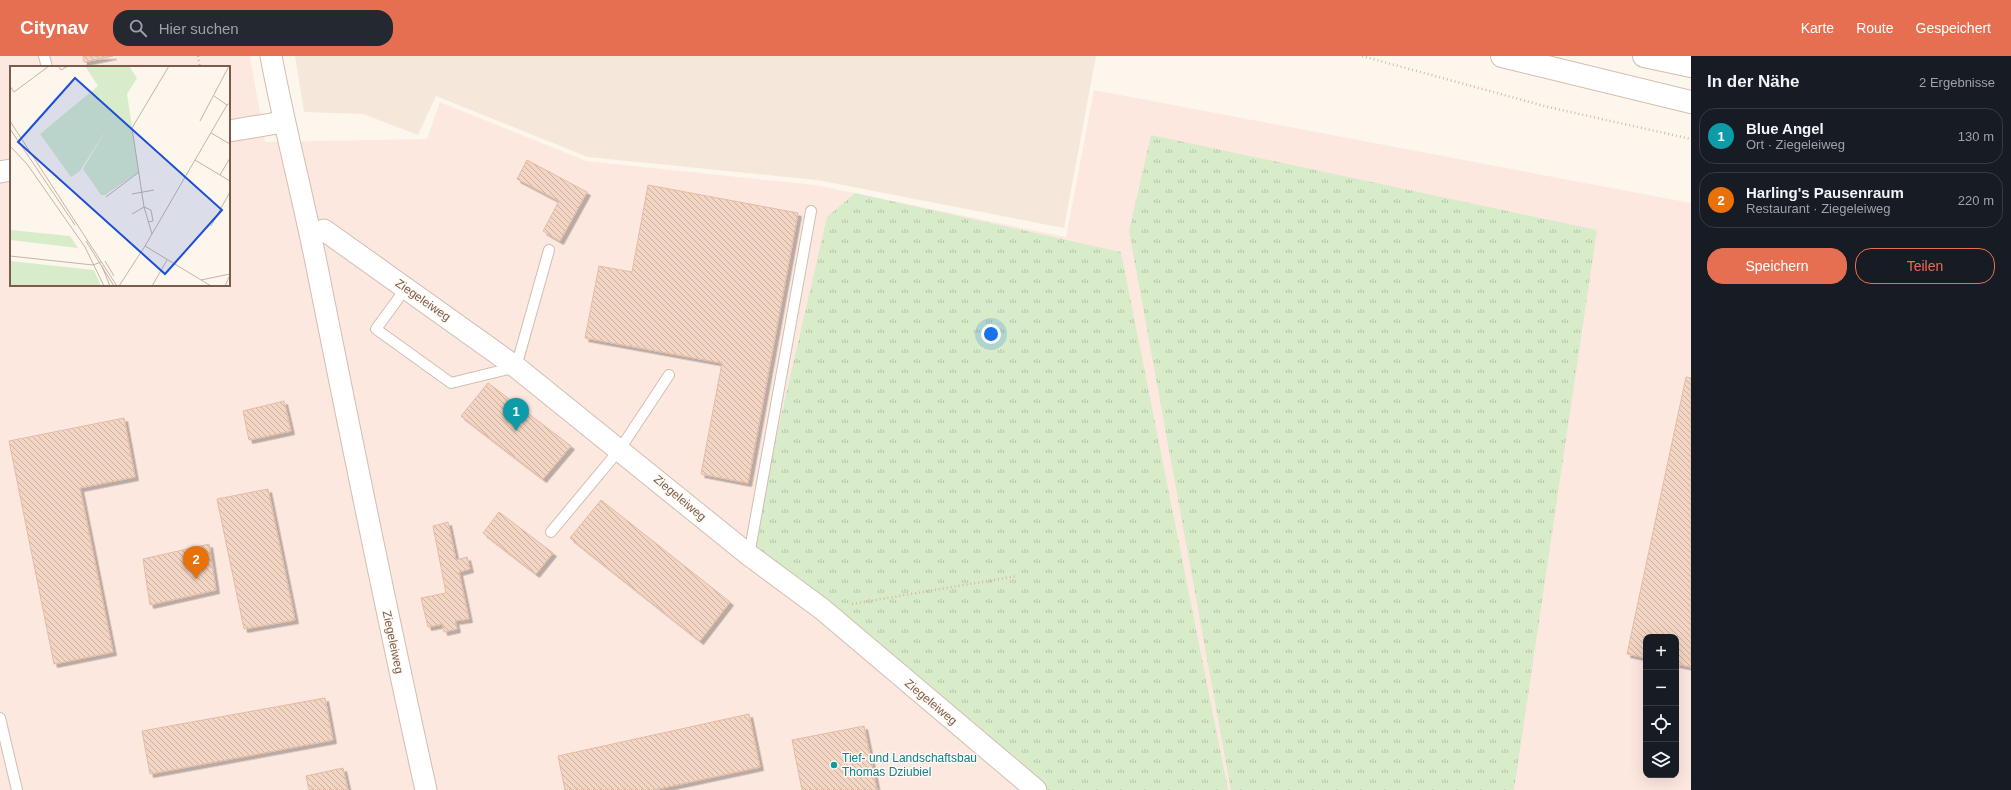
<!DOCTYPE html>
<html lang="de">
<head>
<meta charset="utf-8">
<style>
	:root { --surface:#171b24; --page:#242831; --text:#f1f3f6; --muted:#9ea1a6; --line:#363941; --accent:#e76f51 }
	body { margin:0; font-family:Helvetica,sans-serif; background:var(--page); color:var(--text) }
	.controls { position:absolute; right:12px; bottom:12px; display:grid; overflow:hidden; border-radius:8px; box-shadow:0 4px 16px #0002 }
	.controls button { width:36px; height:36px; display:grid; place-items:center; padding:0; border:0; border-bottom:1px solid var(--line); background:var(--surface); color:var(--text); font:20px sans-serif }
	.you { position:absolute; left:991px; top:278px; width:14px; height:14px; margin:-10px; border:3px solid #fff; border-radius:50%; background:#1a73e8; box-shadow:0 0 0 6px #1a73e833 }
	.badge { display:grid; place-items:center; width:26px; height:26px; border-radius:50%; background:var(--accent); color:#fff; font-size:13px; font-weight:700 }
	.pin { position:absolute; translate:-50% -33px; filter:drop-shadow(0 1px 2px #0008) }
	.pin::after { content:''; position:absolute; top:21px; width:14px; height:12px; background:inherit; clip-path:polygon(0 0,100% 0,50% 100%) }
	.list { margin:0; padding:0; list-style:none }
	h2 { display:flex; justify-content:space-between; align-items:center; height:52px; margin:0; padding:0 16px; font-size:17px }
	h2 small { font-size:13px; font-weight:400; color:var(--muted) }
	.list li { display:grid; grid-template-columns:26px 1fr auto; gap:12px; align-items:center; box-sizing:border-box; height:56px; margin:0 8px 8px; padding:0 8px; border:1px solid var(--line); border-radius:16px }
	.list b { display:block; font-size:15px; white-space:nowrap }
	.list p { margin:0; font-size:13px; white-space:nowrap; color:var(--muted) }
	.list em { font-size:13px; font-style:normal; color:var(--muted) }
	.actions { display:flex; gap:8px; padding:12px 16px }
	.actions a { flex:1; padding:9px 0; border:1px solid var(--accent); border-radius:16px; text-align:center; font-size:14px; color:var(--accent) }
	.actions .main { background:var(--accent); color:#fff }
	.icon { flex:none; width:22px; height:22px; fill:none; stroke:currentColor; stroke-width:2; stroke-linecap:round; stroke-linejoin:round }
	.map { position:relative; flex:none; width:1691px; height:734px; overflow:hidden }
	header { display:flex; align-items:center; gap:24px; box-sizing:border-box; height:56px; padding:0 20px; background:var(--accent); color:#fff }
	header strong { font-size:19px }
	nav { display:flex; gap:22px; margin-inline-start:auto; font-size:14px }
	.search { width:280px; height:36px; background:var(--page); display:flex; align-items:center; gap:10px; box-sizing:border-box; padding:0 14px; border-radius:16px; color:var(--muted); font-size:15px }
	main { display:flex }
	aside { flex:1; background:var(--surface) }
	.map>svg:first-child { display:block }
</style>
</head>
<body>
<header>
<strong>Citynav</strong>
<div class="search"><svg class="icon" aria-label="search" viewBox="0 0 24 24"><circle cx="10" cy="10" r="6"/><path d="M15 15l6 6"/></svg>Hier suchen</div>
<nav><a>Karte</a><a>Route</a><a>Gespeichert</a></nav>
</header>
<main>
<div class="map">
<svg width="1691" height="734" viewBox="0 0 1691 734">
	<defs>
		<pattern id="grass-tufts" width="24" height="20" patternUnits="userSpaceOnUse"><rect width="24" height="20" fill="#d8ecc9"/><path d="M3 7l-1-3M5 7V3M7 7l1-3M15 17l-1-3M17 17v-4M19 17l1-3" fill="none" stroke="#b4c2a5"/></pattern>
		<pattern id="building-back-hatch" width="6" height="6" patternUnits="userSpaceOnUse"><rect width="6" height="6" fill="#f3d5c3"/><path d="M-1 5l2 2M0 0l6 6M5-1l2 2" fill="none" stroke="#cab0a1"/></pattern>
		<filter id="shadow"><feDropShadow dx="3.5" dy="3.5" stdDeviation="0" flood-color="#0004"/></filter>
	</defs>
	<rect width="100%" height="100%" fill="#fdf6ec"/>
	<path fill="#f5e8da" d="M295,0H1096L1064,172L817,124L588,101L436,40L418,79L363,58L304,56Z"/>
	<path fill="#fde8e0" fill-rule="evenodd" d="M0,0H250L265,86L427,83L440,46L586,105L815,129L1066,181L1094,34L1691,147V734H0ZM11,11H229V229H11ZM1646,581H1676V719H1646Z"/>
	<path fill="url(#grass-tufts)" d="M1151,79L1597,174L1514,734H1231L1129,175Z
		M855,137L1121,196L1228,734H1036L749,499L827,161Z"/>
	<path fill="url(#building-back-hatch)" stroke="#e6bba3" filter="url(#shadow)" d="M83,0H113L84,6Z
		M527,104L587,136L560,185L543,175L559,145L517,123Z
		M648,129L798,157L748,427L701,418L722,307L585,282L599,210L632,216Z
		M1686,321L1691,322V611L1676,608V581H1646V602L1627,598Z
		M488,327L571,390L543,423L461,360Z
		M284,345L291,375L249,384L243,355Z
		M124,362L135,421L80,432L113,596L54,608L9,385Z
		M268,433L295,564L244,573L217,443Z
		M601,444L730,546L700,585L570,482Z
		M499,456L553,497L536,518L483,477Z
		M448,466L456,504L467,501L470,513L459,516L469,563L455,565L457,573L444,576L443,568L428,571L421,542L446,537L433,470Z
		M209,488L216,534L150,549L143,503Z
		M325,642L333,684L150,718L142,675Z
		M749,658L760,711L653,734H565L558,700Z
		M864,670L877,734H802L792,684Z
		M343,712L348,734H309L306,720Z"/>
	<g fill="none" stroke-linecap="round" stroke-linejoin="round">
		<defs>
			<path id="service" d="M44,0L47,11
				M406,232L376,273L451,327L516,311L549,194
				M551,476L620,393L669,319
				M749,499L811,155
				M0,662L17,734"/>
			<path id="minor" d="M271,0C284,69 302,137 316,206C351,382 387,559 426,734
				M229,75L283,66
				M0,116L11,114
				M310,178L324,174L516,311L749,499L822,553L1036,734"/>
			<path id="tertiary" d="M1502,0L1691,46
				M1644,0L1691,10"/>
		</defs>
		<use href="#service" stroke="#d1beb0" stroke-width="12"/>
		<use href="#minor" stroke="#d1beb0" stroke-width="23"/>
		<use href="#tertiary" stroke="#d1beb0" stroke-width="24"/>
		<path stroke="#d9b8a5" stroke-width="2.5" stroke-dasharray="1 3" stroke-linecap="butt" d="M198,0L200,11
			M1362,0L1548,51L1691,83
			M852,548L1017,520"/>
		<use href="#service" stroke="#fff" stroke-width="10"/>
		<use href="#minor" stroke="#fff" stroke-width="21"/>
		<use href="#tertiary" stroke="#fff" stroke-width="22"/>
	</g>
	<circle fill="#0f9aa8" stroke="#fffaf3" stroke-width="1.5" cx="834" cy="709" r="4"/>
	<g text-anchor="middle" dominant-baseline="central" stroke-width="3" stroke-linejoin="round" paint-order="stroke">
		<g font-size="12" fill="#7a5c4d" stroke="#fffaf3">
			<text transform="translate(423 244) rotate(35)">Ziegeleiweg</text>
			<text transform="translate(680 442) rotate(40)">Ziegeleiweg</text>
			<text transform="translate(393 586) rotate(78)">Ziegeleiweg</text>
			<text transform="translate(931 646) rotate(40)">Ziegeleiweg</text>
		</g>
		<g font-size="12" fill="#0d838f" stroke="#fffaf3" text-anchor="start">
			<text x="842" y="702">Tief- und Landschaftsbau<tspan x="842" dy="14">Thomas Dziubiel</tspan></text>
		</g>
	</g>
	<g transform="translate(10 10)">
		<rect width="220" height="220" fill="#fdf6ec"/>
		<path d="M75,0H119L127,12L117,28L129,106L95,129H91L73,103L97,62L70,105L61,111L30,68L88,20ZM0,195L84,204L91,220H0Z" fill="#d8ecc9"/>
		<path d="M0,164L60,170L68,182L0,174Z" fill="#d8ecc9"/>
		<path fill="none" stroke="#c5b3a7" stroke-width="1" d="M48,0L51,4L58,0M0,20L4,26L39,0M204,30L217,39L220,37M0,55L107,220M190,55L219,0M0,63L65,159M201,67L220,78M0,80L17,98L75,181L94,220M185,94L217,39M210,109L220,92M122,128L144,124M96,131L129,106M122,148L134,141L141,144L143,155L138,156M201,160L220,126M142,168L134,141L122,62L159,0M76,175L104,220M135,180L201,220M0,190L83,199L91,196M95,195L104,210M92,200L100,220M191,214L220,208M109,220L135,180L185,94L220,115M142,220L157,194M215,220L220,209"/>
		<path fill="#1d4ed8" fill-opacity="0.15" stroke="#1d4ed8" stroke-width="2" d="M65,12L212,144L155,208L8,76Z"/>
		<rect width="220" height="220" fill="none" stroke="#7a5c4d" stroke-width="2"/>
	</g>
</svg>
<div class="controls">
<button>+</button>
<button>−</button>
<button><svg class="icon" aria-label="locate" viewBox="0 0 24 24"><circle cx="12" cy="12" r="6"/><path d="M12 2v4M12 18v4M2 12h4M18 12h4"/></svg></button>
<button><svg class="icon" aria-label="layers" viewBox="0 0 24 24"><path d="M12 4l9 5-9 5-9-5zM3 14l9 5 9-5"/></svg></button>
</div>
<div class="you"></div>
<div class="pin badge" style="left:516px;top:375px;background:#0f9aa8">1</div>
<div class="pin badge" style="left:196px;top:523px;background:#e8710a">2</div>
</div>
<aside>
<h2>In der Nähe<small>2 Ergebnisse</small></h2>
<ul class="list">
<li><span class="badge" style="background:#0f9aa8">1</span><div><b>Blue Angel</b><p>Ort · Ziegeleiweg</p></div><em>130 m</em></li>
<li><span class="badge" style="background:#e8710a">2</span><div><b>Harling's Pausenraum</b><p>Restaurant · Ziegeleiweg</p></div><em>220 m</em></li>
</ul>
<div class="actions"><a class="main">Speichern</a><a>Teilen</a></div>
</aside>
</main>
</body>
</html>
